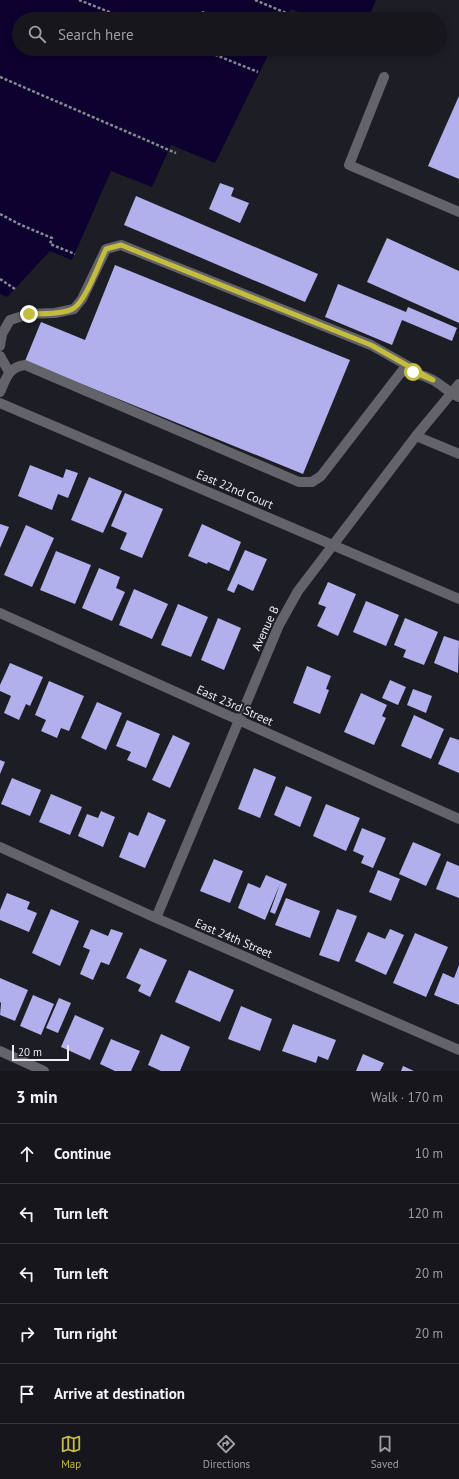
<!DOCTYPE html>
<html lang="en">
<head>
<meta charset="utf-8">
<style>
	:root { --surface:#16161c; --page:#1f1f25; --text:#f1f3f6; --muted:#9e9fa3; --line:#35353b; --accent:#c4bc3d }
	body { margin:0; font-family:"PT Sans",sans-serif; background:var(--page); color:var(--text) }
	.scale { position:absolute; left:12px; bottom:10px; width:57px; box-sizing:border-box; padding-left:4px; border:2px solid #ecedf3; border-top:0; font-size:11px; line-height:14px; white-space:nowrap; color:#ecedf3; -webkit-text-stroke:3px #1d1d26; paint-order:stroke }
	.stop { position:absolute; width:12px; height:12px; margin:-9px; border:3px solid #c4bc3d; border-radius:50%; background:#fff }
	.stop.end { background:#c4bc3d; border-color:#fff; box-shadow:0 1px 4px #0008 }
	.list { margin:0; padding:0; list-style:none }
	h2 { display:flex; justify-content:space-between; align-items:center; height:52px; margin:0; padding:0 16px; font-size:17px }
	h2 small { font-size:13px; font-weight:400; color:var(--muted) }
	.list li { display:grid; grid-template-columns:26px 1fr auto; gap:12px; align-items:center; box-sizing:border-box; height:60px; padding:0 16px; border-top:1px solid var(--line) }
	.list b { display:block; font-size:15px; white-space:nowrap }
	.list em { font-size:13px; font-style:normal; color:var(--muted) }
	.icon { flex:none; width:22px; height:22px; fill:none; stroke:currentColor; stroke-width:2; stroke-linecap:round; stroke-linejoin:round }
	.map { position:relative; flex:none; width:459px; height:1071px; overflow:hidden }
	.search { position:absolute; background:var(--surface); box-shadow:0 2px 10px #0003; left:12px; right:12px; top:12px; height:44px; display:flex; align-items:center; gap:10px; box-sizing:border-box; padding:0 14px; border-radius:22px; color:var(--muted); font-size:15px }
	.sheet { height:352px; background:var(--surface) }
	nav { display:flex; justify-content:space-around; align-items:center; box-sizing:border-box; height:56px; border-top:1px solid var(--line); background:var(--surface); font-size:11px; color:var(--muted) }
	nav a { display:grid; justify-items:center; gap:2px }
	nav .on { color:var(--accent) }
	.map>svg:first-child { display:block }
</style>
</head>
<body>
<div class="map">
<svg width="459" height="1071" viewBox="0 0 459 1071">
	<rect width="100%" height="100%" fill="#1d1d26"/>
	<path fill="#0d012f" d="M0,0H376L368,19H316L291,9L286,19H19V49H271L215,163L171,145L152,187L111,171L72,260L50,251L7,297L0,294Z"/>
	<path fill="#b1afec" d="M459,96V179L428,166Z
		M220,183L234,188L231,196L249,203L240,223L209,209Z
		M136,196L318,274L305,302L124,225Z
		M387,238L459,271V323L367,282Z
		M115,265L350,360L303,474L25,361L41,322L85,340Z
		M338,284L406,312L408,307L457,328L452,341L402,320L392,345L325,317Z
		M30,465L63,478L66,469L78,473L68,498L58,494L52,510L18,496Z
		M89,477L122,491L103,533L71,520Z
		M125,493L163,509L142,558L120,549L127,533L111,526Z
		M0,524L9,527L0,548Z
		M202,524L241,542L229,571L208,562L207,564L188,556Z
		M26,525L54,538L32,587L4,575Z
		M245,550L267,559L253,591L238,584L234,593L227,590Z
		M56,551L91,565L75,604L40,590Z
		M99,568L120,577L116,588L125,592L112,621L82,608Z
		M328,582L356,594L338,636L317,626L326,607L318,604Z
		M134,589L168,604L152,639L119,625Z
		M366,601L399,615L386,646L353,632Z
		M178,604L208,617L191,657L161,645Z
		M218,618L241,628L224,670L201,660Z
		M405,618L438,632L424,665L403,657L406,650L394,645Z
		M444,636L459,641L458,673L434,663Z
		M10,663L43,677L30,706L26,704L19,720L4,713L11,696L0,691V685Z
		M307,666L331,676L326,689L329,690L320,714L293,703Z
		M390,680L406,687L398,705L382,698Z
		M49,681L84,696L69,731L61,728L57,738L41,731L46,720L35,715Z
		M413,689L432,696L426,713L407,705Z
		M361,693L387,705L382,716L386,718L374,745L344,732Z
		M97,702L122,713L106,750L81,738Z
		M414,715L444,729L431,759L401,746Z
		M127,720L160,734L146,768L127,760L131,752L116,746Z
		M173,735L190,743L170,788L152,780Z
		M450,737L459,740V773L438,764Z
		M0,760L5,762L0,774Z
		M254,768L276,777L260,818L238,809Z
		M12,778L41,790L30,816L1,804Z
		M286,786L312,797L300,827L274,815Z
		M51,794L82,807L70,835L39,822Z
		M326,804L360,818L346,851L313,836Z
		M101,811L115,817L103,847L78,836L87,814L98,818Z
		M148,812L166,820L145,868L119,857L129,832L138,836Z
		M362,828L386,838L373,868L361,863L364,856L353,851Z
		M413,842L441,854L426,886L399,874Z
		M214,859L243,871L230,903L200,891Z
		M447,861L459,866V898L436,889Z
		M378,870L400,879L391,901L369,892Z
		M266,875L287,884L275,914L270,912L280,884L265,920L238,908L248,883L260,888Z
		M7,893L30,902L27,909L37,913L29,932L0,920V910Z
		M286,898L320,911L310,938L275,925Z
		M51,909L79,921L60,966L32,953Z
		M337,909L357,916L339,962L319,955Z
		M91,929L108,936L111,929L123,933L109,965L101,962L93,980L80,974L90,950L83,947Z
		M390,929L404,935L386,975L355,961L368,932L385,939Z
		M415,933L448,947L426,997L393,983Z
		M140,948L167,960L150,997L138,991L141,985L126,978Z
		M459,965V1005L434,995L443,973L454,978Z
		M189,970L234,990L220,1022L175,1002Z
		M0,978L28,990L15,1021L0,1015L1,1003L0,1002Z
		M33,995L54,1004L41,1035L20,1026Z
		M59,998L71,1003L58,1033L46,1028Z
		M241,1006L272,1019L260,1051L228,1039Z
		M75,1015L104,1028L90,1060L61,1047Z
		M293,1024L336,1040L328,1060L318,1056L316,1063L282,1051Z
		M161,1034L190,1047L180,1071H161L148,1065Z
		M111,1039L140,1051L131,1071H115L100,1064Z
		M363,1054L384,1063L380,1071H356Z
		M403,1066L414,1071H401Z"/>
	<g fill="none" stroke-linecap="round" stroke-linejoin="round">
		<path stroke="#898a91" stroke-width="2.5" stroke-dasharray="3 2" stroke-linecap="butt" d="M79,0L127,19
			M255,0L291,15
			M202,12L219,19
			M201,49L258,72
			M0,77L176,153
			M0,214L21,225L52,238L50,244L75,254
			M0,279L15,289"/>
		<path stroke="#636369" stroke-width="10" d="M384,77L349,165L459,212
			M0,346L2,334L10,320L29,314L55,313L74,309L82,299L106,249L121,245L371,345L417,371
			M0,356L9,372
			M0,392C6,379 8,367 25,365L299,482H312L321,476L402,371C413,372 423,375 433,380C442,385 449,393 459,397"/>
		<path stroke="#636369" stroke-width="10" d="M0,403L459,599
			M416,436L459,454
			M0,613L459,819
			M0,847L156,918L459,1050
			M156,918L279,625L298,591L416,436L459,384
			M0,1051L44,1071"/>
	</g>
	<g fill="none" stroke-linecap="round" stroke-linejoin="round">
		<path stroke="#c4bc3d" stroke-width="5" d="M29,314C39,314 67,314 74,308C86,300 99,263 106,249L121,245L371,345L433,380L413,372"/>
	</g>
	<g text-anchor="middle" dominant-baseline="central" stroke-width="4" stroke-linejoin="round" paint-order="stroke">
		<g font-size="12" fill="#ecedf3" stroke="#1d1d26">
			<text transform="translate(235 489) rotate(23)">East 22nd Court</text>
			<text transform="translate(265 628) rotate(-65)">Avenue B</text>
			<text transform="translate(235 705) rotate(24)">East 23rd Street</text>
			<text transform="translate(234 938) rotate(23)">East 24th Street</text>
		</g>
	</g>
</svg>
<div class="scale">20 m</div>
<div class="stop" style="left:413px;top:372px"></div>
<div class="stop end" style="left:29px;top:314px"></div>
<div class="search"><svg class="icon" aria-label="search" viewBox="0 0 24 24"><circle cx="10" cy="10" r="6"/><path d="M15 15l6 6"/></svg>Search here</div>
</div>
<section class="sheet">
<h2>3 min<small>Walk · 170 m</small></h2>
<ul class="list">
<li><svg class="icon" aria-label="ahead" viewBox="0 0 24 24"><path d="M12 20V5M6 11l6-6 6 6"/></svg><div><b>Continue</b></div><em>10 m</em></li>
<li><svg class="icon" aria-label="left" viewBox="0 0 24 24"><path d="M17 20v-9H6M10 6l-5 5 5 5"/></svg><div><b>Turn left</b></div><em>120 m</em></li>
<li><svg class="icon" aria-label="left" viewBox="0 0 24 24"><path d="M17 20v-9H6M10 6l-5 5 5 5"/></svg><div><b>Turn left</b></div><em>20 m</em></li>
<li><svg class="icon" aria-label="right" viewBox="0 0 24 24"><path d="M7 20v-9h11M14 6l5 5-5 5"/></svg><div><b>Turn right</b></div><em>20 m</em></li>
<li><svg class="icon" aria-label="arrive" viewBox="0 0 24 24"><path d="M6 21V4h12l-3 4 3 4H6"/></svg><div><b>Arrive at destination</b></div></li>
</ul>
</section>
<nav>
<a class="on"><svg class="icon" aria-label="map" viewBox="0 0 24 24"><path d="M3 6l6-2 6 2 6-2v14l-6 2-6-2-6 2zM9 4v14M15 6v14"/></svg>Map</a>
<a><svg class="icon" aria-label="directions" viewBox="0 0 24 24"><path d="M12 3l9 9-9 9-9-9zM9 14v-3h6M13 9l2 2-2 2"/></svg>Directions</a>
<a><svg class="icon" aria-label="saved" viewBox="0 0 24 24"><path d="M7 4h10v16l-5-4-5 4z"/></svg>Saved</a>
</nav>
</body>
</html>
